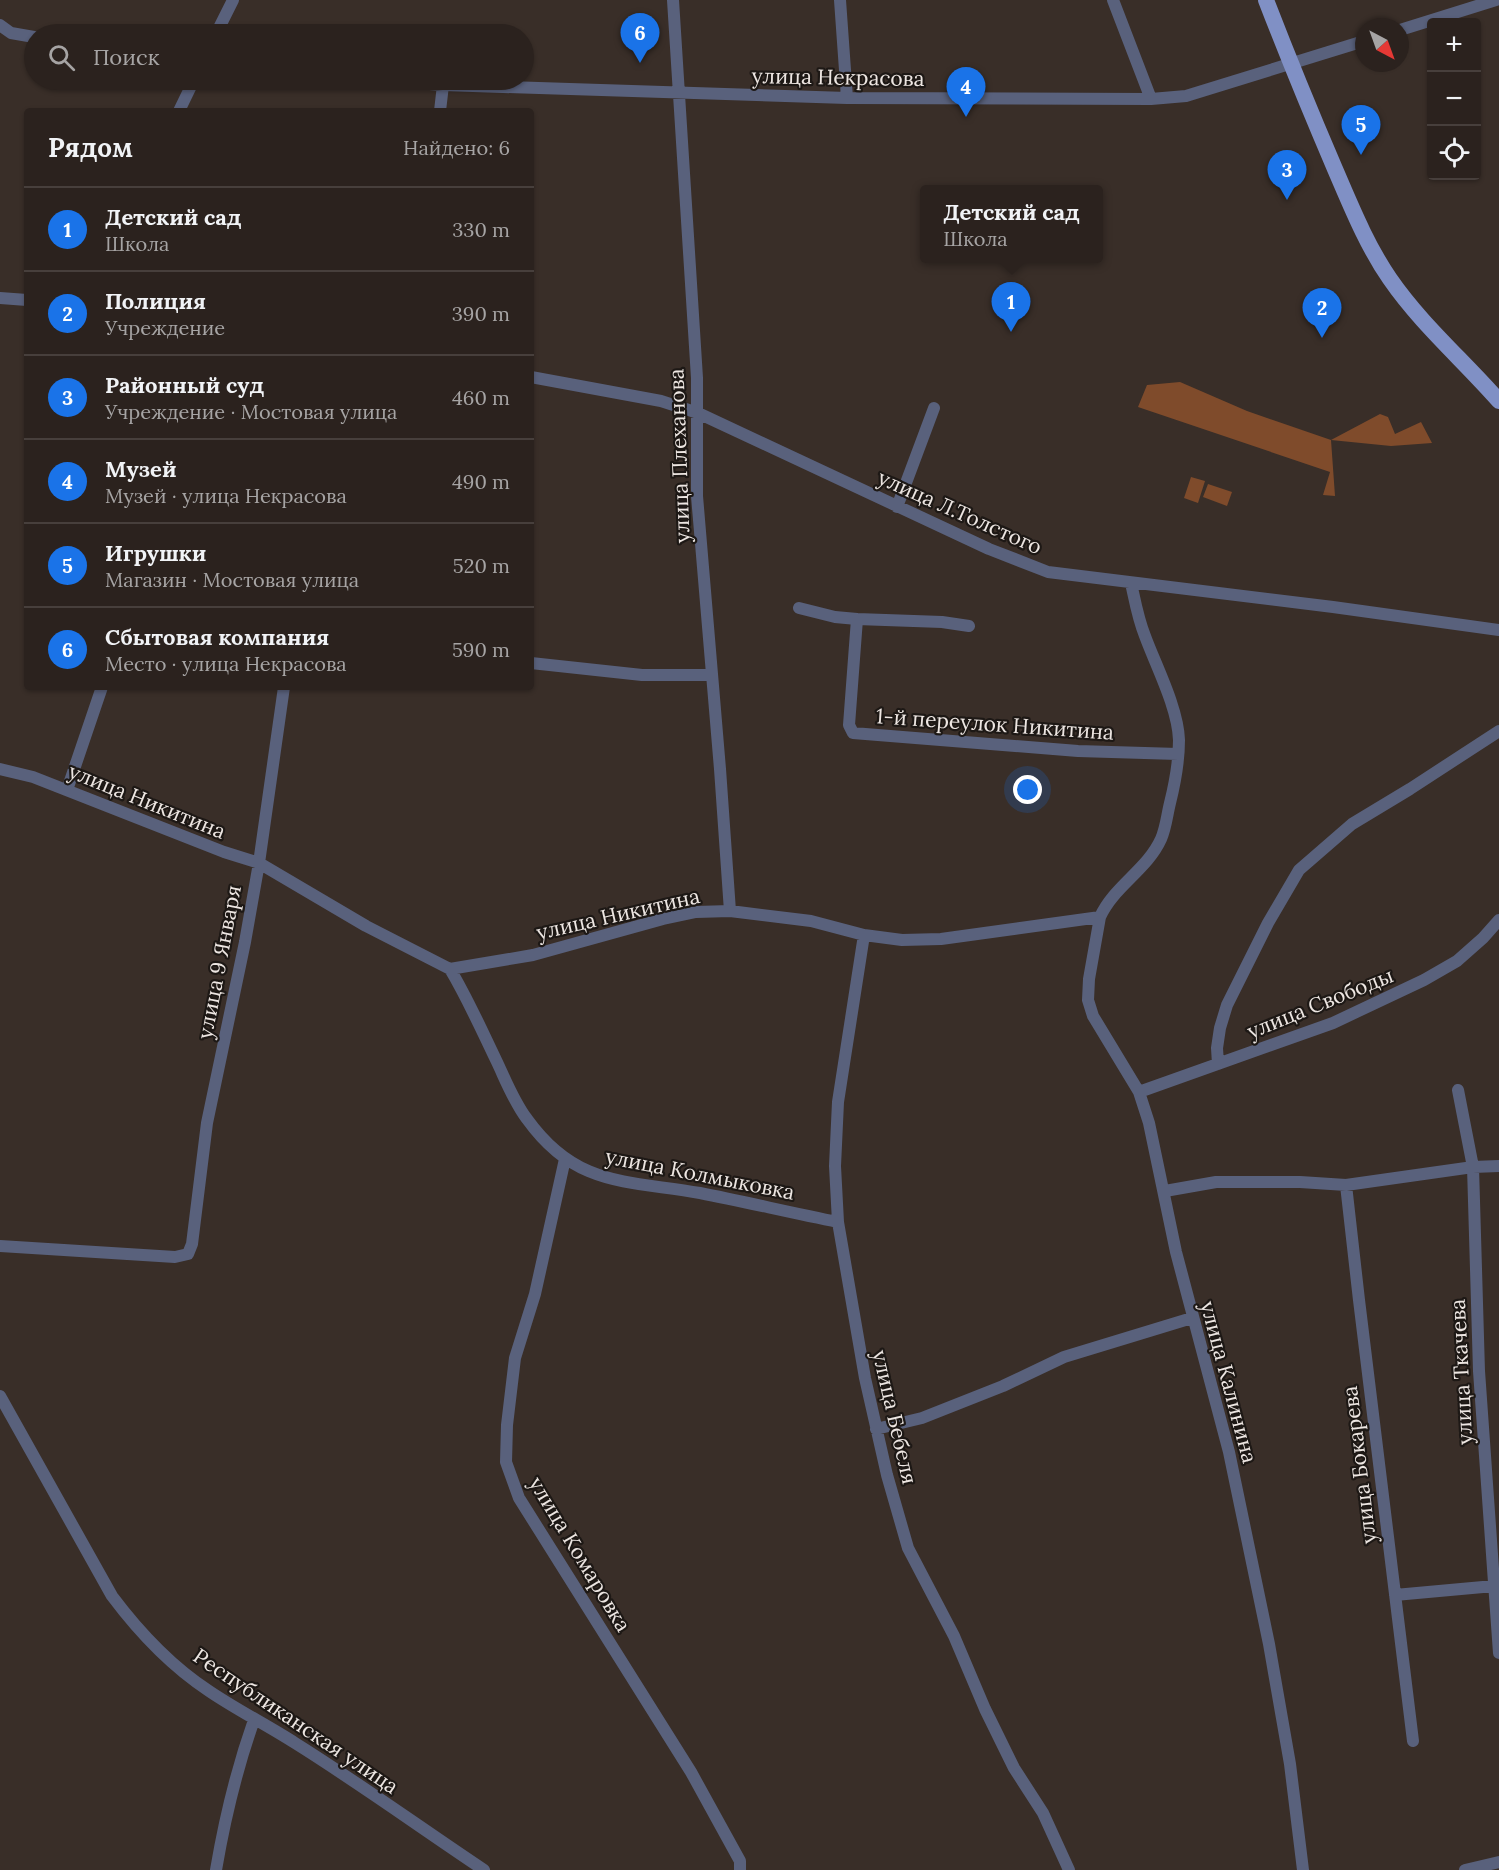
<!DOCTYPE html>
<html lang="ru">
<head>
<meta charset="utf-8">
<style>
	:root { --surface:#2b221e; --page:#332a27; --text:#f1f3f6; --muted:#a6a4a4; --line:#473f3c; --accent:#1a73e8 }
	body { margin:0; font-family:Lora,serif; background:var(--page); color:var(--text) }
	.controls { position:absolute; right:18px; top:18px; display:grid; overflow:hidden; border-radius:6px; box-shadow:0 2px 4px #0004 }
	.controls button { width:54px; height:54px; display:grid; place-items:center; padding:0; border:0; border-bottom:2px solid var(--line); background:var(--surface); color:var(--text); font:30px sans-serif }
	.compass { position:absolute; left:1355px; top:18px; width:54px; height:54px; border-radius:50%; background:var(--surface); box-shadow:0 2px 4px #0004; rotate:139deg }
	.you { position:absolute; left:1028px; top:790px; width:21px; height:21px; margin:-15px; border:4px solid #fff; border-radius:50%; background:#1a73e8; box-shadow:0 0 0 9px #1a73e833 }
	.badge { display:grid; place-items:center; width:39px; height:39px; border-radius:50%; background:var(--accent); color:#fff; font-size:20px; font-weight:700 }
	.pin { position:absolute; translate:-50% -50px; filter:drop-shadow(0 2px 3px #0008) }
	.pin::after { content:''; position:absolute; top:32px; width:21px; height:18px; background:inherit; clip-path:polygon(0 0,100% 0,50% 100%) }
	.popup { position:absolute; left:920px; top:185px; width:183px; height:78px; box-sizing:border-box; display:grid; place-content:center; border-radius:6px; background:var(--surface); filter:drop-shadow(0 2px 4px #0005); font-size:20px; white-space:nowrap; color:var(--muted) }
	.popup b { font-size:22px; color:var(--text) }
	.popup::after { content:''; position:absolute; left:50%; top:100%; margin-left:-12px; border:12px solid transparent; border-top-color:var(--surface) }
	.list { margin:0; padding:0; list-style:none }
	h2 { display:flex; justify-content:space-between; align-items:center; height:78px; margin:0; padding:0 24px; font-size:26px }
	h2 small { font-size:20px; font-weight:400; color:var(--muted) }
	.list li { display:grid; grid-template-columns:39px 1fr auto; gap:18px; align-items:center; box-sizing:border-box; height:84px; padding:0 24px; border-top:2px solid var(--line) }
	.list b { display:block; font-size:22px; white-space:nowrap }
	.list p { margin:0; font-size:20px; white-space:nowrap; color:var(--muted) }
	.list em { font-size:20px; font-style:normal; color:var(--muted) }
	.icon { flex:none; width:33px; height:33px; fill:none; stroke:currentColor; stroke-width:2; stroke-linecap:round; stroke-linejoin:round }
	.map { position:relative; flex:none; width:1499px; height:1870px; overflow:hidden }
	.search { position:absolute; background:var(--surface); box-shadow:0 2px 4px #0004; left:24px; top:24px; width:510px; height:66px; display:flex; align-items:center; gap:15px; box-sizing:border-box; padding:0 21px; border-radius:33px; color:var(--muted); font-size:22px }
	.panel { position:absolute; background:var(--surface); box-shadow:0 2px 4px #0004; left:24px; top:108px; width:510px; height:582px; border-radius:6px }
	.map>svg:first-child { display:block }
</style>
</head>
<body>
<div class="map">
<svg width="1499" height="1870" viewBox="0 0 1499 1870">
	<rect width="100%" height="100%" fill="#392e28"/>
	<path fill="#7f4b2b" d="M1180,382L1247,411L1331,440L1380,414L1388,417L1395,434L1421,422L1432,443L1391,446L1331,440L1335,496L1323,495L1330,472L1138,407L1147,385Z
		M1191,477L1205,481L1198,503L1184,498Z
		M1208,484L1232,492L1227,506L1203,497Z"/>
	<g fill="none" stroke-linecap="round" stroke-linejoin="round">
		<path stroke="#59617c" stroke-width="12" d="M673,0L697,378V496L720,769L730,911
			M840,0L847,98
			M1113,0L1151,99
			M0,25L11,33L34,37
			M1400,30L1496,0
			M216,34L233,0
			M376,80L443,85L847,98L1151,99L1186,96L1364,41
			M179,111L194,80
			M440,111L443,85
			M0,298L27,300
			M531,377L661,401L698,413L989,549L1048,572L1333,607L1499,630
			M897,507L934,408
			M799,608L835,617L857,619
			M969,626L942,622L857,619L849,725L853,733L1078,751L1178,754
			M531,663L642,675H712
			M0,769L33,777L224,852L259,863L366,926L450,969L533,955L663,919L696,912L730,911L811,921L864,935L902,940L941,939L1100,917C1114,886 1147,870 1161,839C1166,828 1167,815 1170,803C1175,783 1179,760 1179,740C1178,708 1156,666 1145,636C1138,619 1135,601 1131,583
			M67,790L102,687
			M1100,917L1089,979L1088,1000L1093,1016L1139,1092L1149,1123L1176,1252L1229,1452L1269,1644L1290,1764L1303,1870
			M864,935L838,1102L835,1166L838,1222L865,1378L887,1475L908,1548L954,1636L985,1709L1014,1768L1043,1813L1069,1870
			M450,969C468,999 482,1031 497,1062C506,1081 514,1102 527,1119C576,1187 625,1180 700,1193C746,1202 792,1213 838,1222
			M1218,1064L1217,1048L1220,1028L1227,1005L1268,923L1299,870L1352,824L1410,789L1499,731
			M1458,1090L1473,1167L1479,1371L1499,1653
			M1139,1092L1333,1023L1424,980L1457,961L1483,938L1499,920
			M565,1159L535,1294L515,1358L507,1425L506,1462L519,1498L691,1772L740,1861V1870
			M1346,1185L1359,1300L1413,1741
			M1165,1191L1216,1182H1300L1346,1185L1473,1167L1499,1166
			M0,1246L175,1257L188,1254L192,1244L207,1123L245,942L259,863L284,687
			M0,1396L112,1596C139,1632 171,1666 209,1691C237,1710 267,1725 295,1743C359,1783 421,1828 484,1870
			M876,1429L922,1418L1003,1386L1064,1357L1192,1318
			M1395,1595L1494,1586
			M216,1870C225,1817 236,1771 254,1720
			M1465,1870L1499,1862"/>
		<path stroke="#8090c5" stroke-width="16" d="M1266,0C1288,57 1311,113 1335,169C1351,206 1367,246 1390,279C1421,324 1463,360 1499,401"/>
	</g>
	<g text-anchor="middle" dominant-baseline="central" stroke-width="4.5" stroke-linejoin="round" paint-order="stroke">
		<g font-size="21" fill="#ede6e2" stroke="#1d1815">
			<text transform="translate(838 77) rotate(1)">улица Некрасова</text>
			<text transform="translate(679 456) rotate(-92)">улица Плеханова</text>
			<text transform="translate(960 512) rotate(24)">улица Л.Толстого</text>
			<text transform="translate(995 724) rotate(4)">1-й переулок Никитина</text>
			<text transform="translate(147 801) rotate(22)">улица Никитина</text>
			<text transform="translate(618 914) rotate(-13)">улица Никитина</text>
			<text transform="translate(219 962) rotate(-79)">улица 9 Января</text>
			<text transform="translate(1320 1003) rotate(-22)">улица Свободы</text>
			<text transform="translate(700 1174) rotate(11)">улица Колмыковка</text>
			<text transform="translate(1461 1372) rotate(-93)">улица Ткачева</text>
			<text transform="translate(1229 1382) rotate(75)">улица Калинина</text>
			<text transform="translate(895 1417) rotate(77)">улица Бебеля</text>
			<text transform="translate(1359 1465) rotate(-97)">улица Бокарева</text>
			<text transform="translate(580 1554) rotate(59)">улица Комаровка</text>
			<text transform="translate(296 1721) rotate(34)">Республиканская улица</text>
		</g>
	</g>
</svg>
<div class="controls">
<button>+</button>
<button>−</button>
<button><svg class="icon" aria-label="locate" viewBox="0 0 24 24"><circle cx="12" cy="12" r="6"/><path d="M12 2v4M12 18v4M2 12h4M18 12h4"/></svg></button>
</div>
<svg class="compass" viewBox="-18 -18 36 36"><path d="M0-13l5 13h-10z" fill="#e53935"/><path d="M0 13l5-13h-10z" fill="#a6a4a4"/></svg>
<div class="you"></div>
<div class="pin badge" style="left:1011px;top:332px">1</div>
<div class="popup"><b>Детский сад</b>Школа</div>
<div class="pin badge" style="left:1322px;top:338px">2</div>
<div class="pin badge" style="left:1287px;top:200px">3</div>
<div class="pin badge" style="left:966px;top:117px">4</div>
<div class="pin badge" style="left:1361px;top:155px">5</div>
<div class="pin badge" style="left:640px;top:63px">6</div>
<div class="search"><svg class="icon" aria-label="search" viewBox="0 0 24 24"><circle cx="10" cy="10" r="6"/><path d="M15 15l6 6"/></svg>Поиск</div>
<section class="panel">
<h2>Рядом<small>Найдено: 6</small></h2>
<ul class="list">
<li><span class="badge">1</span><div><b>Детский сад</b><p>Школа</p></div><em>330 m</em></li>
<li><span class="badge">2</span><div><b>Полиция</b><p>Учреждение</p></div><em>390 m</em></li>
<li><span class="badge">3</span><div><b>Районный суд</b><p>Учреждение · Мостовая улица</p></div><em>460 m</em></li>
<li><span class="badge">4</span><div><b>Музей</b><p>Музей · улица Некрасова</p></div><em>490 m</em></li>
<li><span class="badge">5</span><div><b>Игрушки</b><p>Магазин · Мостовая улица</p></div><em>520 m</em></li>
<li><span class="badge">6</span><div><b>Сбытовая компания</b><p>Место · улица Некрасова</p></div><em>590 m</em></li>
</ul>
</section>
</div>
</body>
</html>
